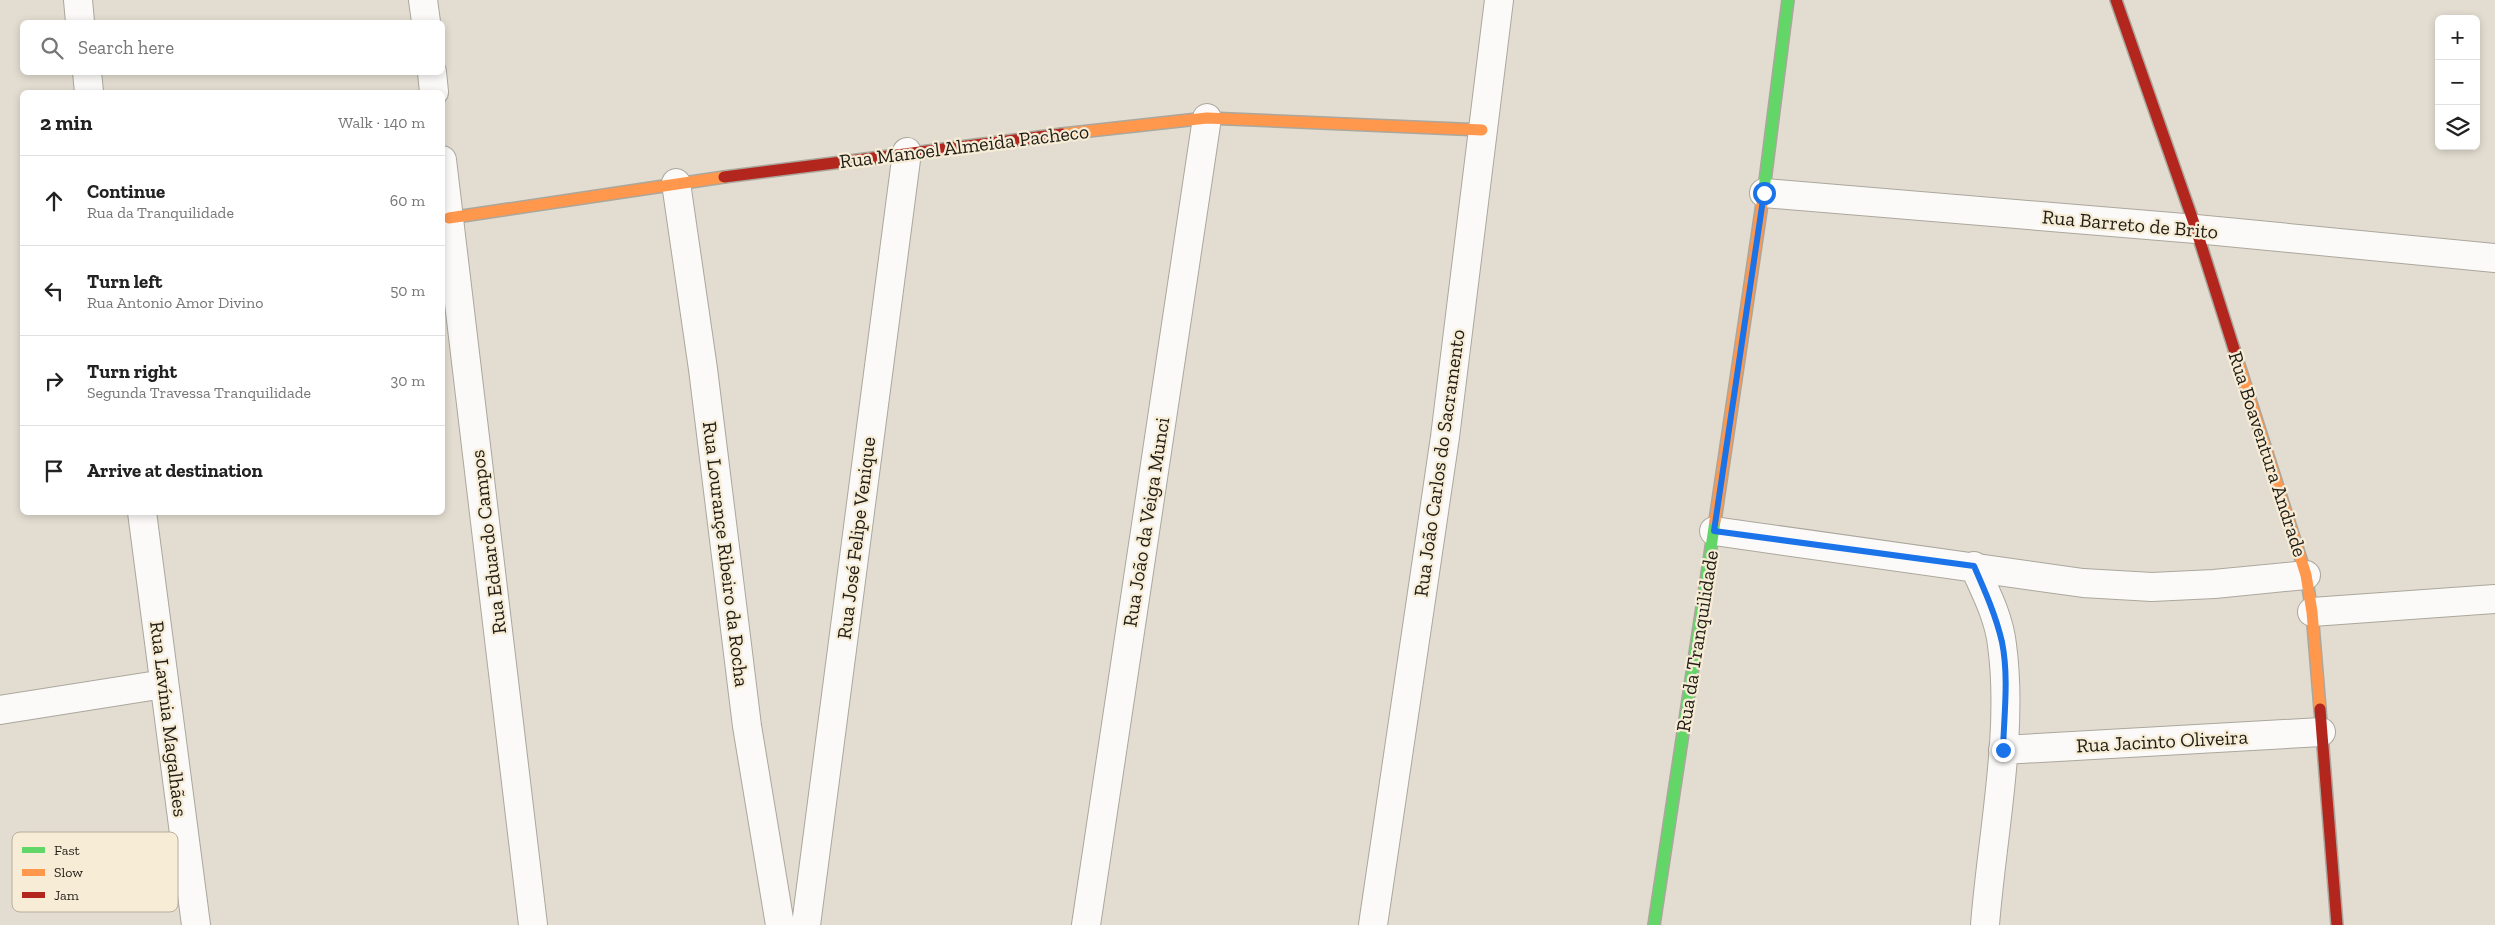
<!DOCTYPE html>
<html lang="en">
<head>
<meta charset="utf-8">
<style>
	:root { --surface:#fff; --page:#f2f2f2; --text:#222; --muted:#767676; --line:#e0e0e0 }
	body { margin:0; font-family:"Zilla Slab",serif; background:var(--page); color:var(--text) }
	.controls { position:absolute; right:15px; top:15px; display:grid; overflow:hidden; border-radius:8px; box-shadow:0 2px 8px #0003 }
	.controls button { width:45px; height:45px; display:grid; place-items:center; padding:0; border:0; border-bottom:1px solid var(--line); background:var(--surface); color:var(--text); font:25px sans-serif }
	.stop { position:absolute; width:15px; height:15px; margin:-11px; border:4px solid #1a73e8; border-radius:50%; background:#fff }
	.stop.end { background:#1a73e8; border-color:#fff; box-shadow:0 1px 5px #0008 }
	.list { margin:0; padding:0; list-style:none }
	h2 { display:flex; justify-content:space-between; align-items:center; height:65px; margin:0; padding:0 20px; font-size:21px }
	h2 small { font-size:16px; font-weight:400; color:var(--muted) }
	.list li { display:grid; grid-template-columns:32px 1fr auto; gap:15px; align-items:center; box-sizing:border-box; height:90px; padding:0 20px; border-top:1px solid var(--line) }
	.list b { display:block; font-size:19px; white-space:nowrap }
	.list p { margin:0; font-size:16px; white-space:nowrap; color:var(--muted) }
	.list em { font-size:16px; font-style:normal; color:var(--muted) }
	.icon { flex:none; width:28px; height:28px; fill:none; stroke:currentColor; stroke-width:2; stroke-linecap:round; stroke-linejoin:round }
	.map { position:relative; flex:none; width:2495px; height:925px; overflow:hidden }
	.search { position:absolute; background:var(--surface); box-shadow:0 2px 8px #0003; left:20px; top:20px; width:425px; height:55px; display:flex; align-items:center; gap:12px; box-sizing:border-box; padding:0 18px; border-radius:8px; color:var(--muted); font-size:19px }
	.panel { position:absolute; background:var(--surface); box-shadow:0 2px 8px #0003; left:20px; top:90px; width:425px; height:425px; border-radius:8px }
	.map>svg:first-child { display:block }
</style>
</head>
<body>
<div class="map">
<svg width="2495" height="925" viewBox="0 0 2495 925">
	<rect width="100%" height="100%" fill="#e3ddd1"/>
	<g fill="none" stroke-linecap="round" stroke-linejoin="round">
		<defs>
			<path id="street" d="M78,0L80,22
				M423,0L426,22
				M87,72L89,92
				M432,72L434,92
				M442,160L533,925
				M676,183L703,369L747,726L780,925
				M1764,193L2196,229L2495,258
				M142,512L196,925
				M1714,531L2083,583L2152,587L2214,584L2306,575
				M1974,566C1985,591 1999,617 2002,645C2014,733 1992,835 1985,925
				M2312,612L2495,599
				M0,710L164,684
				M2003,750L2321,732
				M806,925L907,152
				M1086,925L1207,118
				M1373,925L1445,437L1499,0"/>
			<path id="fast" d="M1763,197L1788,0
				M1654,925L1715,521"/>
			<path id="slow" d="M1062,134L1207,118L1482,130
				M449,218L724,177
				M2234,349L2306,575L2312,612L2320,709
				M1715,521L1763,197"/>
			<path id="jam" d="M2116,0L2196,229L2234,349
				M724,177L1062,134
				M2320,709L2337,925"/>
		</defs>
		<use href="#street" stroke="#aba79d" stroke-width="30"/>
		<use href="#fast" stroke="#aba79d" stroke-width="14"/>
		<use href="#slow" stroke="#aba79d" stroke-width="14"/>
		<use href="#jam" stroke="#aba79d" stroke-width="14"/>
		<use href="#street" stroke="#fbfaf8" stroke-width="28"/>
		<use href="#fast" stroke="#63d668" stroke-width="11"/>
		<use href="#slow" stroke="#ff974d" stroke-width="11"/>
		<use href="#jam" stroke="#b3261e" stroke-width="11"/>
	</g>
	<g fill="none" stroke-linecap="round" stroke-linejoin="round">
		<path stroke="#1a73e8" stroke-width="6" d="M1764,193L1714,531L1974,566C1985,591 1996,616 2002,642C2009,677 2004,715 2003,750"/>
	</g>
	<g text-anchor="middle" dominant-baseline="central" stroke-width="4.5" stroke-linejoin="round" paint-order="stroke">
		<g font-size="20" fill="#211d15" stroke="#f7edd7">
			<text transform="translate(964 146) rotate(-7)">Rua Manoel Almeida Pacheco</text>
			<text transform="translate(2130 224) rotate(5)">Rua Barreto de Brito</text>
			<text transform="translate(2268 454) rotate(72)">Rua Boaventura Andrade</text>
			<text transform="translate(1439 463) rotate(-82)">Rua João Carlos do Sacramento</text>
			<text transform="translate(1146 522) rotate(-81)">Rua João da Veiga Munci</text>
			<text transform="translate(856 538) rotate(-83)">Rua José Felipe Venique</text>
			<text transform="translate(488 542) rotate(-97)">Rua Eduardo Campos</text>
			<text transform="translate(726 554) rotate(83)">Rua Lourançe Ribeiro da Rocha</text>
			<text transform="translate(1697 641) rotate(-81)">Rua da Tranquilidade</text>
			<text transform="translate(169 719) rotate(83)">Rua Lavínia Magalhães</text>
			<text transform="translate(2162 741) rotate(-3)">Rua Jacinto Oliveira</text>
		</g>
	</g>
	<rect x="12" y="832" width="166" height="80" rx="8" fill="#f7edd7" stroke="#b7af9d" stroke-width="1"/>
	<rect x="22" y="847" width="23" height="6" fill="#63d668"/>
	<rect x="22" y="869" width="23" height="7" fill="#ff974d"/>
	<rect x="22" y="892" width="23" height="6" fill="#b3261e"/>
	<g font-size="14" fill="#211d15">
		<text x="54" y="855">Fast</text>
		<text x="54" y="877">Slow</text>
		<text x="54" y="900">Jam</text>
	</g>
</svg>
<div class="controls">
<button>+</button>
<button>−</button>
<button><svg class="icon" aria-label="layers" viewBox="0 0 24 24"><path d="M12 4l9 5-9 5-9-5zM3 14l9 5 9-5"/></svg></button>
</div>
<div class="stop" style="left:1764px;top:193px"></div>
<div class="stop end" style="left:2003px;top:750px"></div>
<div class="search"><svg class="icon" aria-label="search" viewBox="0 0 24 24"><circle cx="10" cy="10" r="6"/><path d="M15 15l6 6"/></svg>Search here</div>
<section class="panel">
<h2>2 min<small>Walk · 140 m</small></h2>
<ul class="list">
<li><svg class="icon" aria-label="ahead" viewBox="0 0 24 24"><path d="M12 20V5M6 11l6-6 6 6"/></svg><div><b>Continue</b><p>Rua da Tranquilidade</p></div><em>60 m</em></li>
<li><svg class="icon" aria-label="left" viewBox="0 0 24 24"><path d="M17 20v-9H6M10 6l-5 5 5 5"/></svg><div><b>Turn left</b><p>Rua Antonio Amor Divino</p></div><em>50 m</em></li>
<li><svg class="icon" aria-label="right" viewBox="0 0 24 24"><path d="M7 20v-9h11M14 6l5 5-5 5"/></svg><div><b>Turn right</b><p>Segunda Travessa Tranquilidade</p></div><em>30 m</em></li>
<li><svg class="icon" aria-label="arrive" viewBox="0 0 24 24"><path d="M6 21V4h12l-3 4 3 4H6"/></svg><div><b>Arrive at destination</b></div></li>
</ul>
</section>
</div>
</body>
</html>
